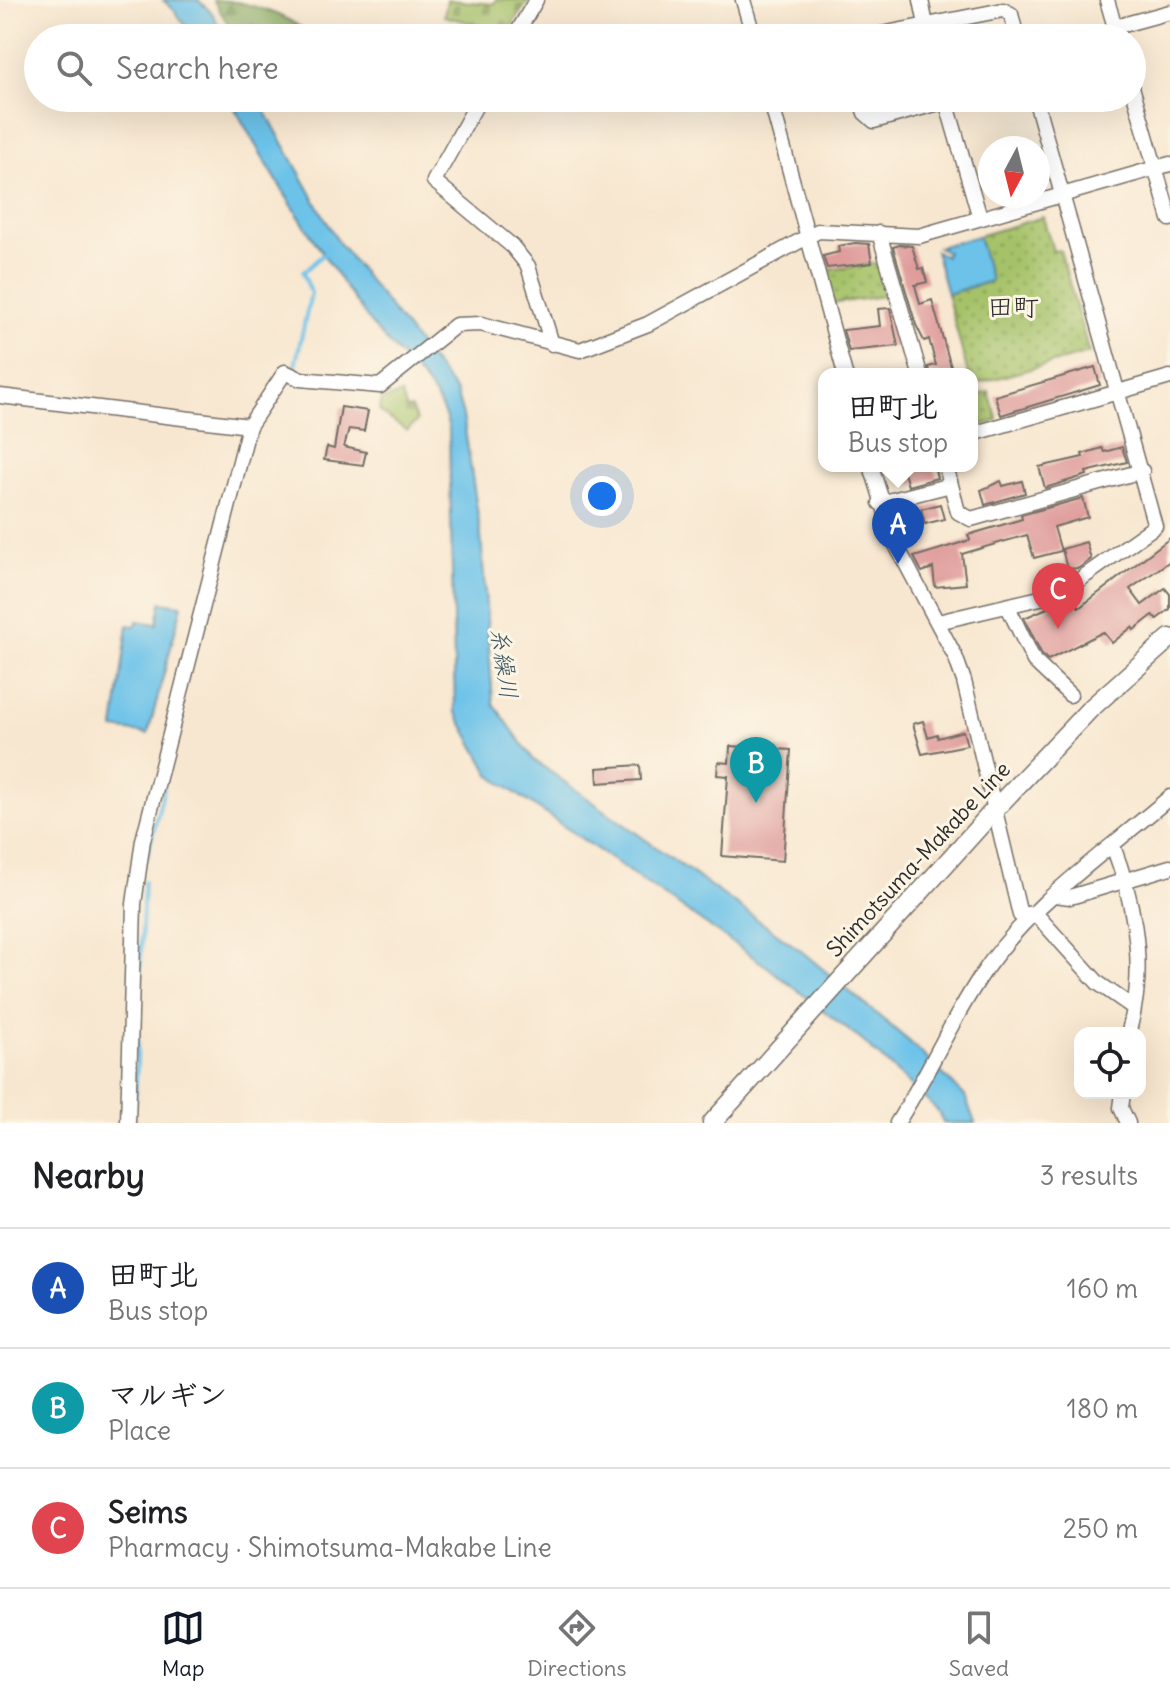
<!DOCTYPE html>
<html lang="en">
<head>
<meta charset="utf-8">
<style>
	:root { --surface:#fff; --page:#f2f2f2; --text:#202124; --muted:#757577; --line:#e0e0e0; --accent:#111827 }
	body { margin:0; font-family:Delius,"Klee One",sans-serif; background:var(--page); color:var(--text) }
	.controls { position:absolute; right:24px; bottom:24px; display:grid; overflow:hidden; border-radius:16px; box-shadow:0 8px 32px #0002 }
	.controls button { width:72px; height:72px; display:grid; place-items:center; padding:0; border:0; border-bottom:2px solid var(--line); background:var(--surface); color:var(--text); font:40px sans-serif }
	.compass { position:absolute; left:978px; top:136px; width:72px; height:72px; border-radius:50%; background:var(--surface); box-shadow:0 8px 32px #0002; rotate:187deg }
	.you { position:absolute; left:602px; top:496px; width:28px; height:28px; margin:-20px; border:6px solid #fff; border-radius:50%; background:#1a73e8; box-shadow:0 0 0 12px #1a73e833 }
	.badge { display:grid; place-items:center; width:52px; height:52px; border-radius:50%; background:var(--accent); color:#fff; font-size:26px; font-weight:700 }
	.pin { position:absolute; translate:-50% -66px; filter:drop-shadow(0 2px 4px #0008) }
	.pin::after { content:''; position:absolute; top:42px; width:28px; height:24px; background:inherit; clip-path:polygon(0 0,100% 0,50% 100%) }
	.popup { position:absolute; left:818px; top:368px; width:160px; height:104px; box-sizing:border-box; display:grid; place-content:center; border-radius:16px; background:var(--surface); filter:drop-shadow(0 2px 6px #0005); font-size:26px; white-space:nowrap; color:var(--muted) }
	.popup b { font-size:30px; color:var(--text) }
	.popup::after { content:''; position:absolute; left:50%; top:100%; margin-left:-16px; border:16px solid transparent; border-top-color:var(--surface) }
	.list { margin:0; padding:0; list-style:none }
	h2 { display:flex; justify-content:space-between; align-items:center; height:104px; margin:0; padding:0 32px; font-size:34px }
	h2 small { font-size:26px; font-weight:400; color:var(--muted) }
	.list li { display:grid; grid-template-columns:52px 1fr auto; gap:24px; align-items:center; box-sizing:border-box; height:120px; padding:0 32px; border-top:2px solid var(--line) }
	.list b { display:block; font-size:30px; white-space:nowrap }
	.list p { margin:0; font-size:26px; white-space:nowrap; color:var(--muted) }
	.list em { font-size:26px; font-style:normal; color:var(--muted) }
	.icon { flex:none; width:44px; height:44px; fill:none; stroke:currentColor; stroke-width:2; stroke-linecap:round; stroke-linejoin:round }
	.map { position:relative; flex:none; width:1170px; height:1123px; overflow:hidden }
	.search { position:absolute; background:var(--surface); box-shadow:0 8px 32px #0002; left:24px; right:24px; top:24px; height:88px; display:flex; align-items:center; gap:20px; box-sizing:border-box; padding:0 28px; border-radius:44px; color:var(--muted); font-size:30px }
	.sheet { height:464px; background:var(--surface) }
	nav { display:flex; justify-content:space-around; align-items:center; box-sizing:border-box; height:112px; border-top:2px solid var(--line); background:var(--surface); font-size:22px; color:var(--muted) }
	nav a { display:grid; justify-items:center; gap:4px }
	nav .on { color:var(--accent) }
	.map>svg:first-child { display:block }
</style>
</head>
<body>
<div class="map">
<svg width="1170" height="1123" viewBox="0 0 1170 1123">
	<defs>
		<pattern id="grass-dots" width="8" height="8" patternUnits="userSpaceOnUse" patternTransform="scale(2)"><rect width="8" height="8" fill="#a6c269"/><path d="M2 2h.1M6 6h.1" fill="none" stroke="#879e57" stroke-width="1.8" stroke-linecap="round"/></pattern>
		<pattern id="forest-firs" width="22" height="20" patternUnits="userSpaceOnUse" patternTransform="scale(2)"><rect width="22" height="20" fill="#84a85d"/><path d="M5 1l3.5 6h-7zM16 11l3.5 6h-7z" fill="#6c894d"/></pattern>
		<pattern id="cemetery-stones" width="16" height="16" patternUnits="userSpaceOnUse" patternTransform="scale(2)"><rect width="16" height="16" fill="#a6c269"/><path d="M2 7V4a2 2 0 0 1 4 0v3zM10 15v-3a2 2 0 0 1 4 0v3z" fill="#879e57"/></pattern>
	</defs>
	<rect width="100%" height="100%" fill="#fcf5e5"/>
	<filter id="ink" filterUnits="userSpaceOnUse"><feTurbulence type="fractalNoise" baseFrequency=".0125" numOctaves="2"/><feDisplacementMap in="SourceGraphic" scale="16" xChannelSelector="R" yChannelSelector="G"/><feConvolveMatrix kernelMatrix="1 2 1 2 8 2 1 2 1" color-interpolation-filters="sRGB"/></filter>
	<filter id="wash" filterUnits="userSpaceOnUse"><feTurbulence type="fractalNoise" baseFrequency=".006" numOctaves="4" result="noise"/><feDisplacementMap in="SourceGraphic" scale="32" xChannelSelector="R" yChannelSelector="G"/><feGaussianBlur stdDeviation="1.8" result="paint"/><feColorMatrix in="noise" values="0 0 0 0 0 0 0 0 0 0 0 0 0 0 0 0 0 1.4 0 .05"/><feComposite in="paint" operator="in"/></filter>
	<g filter="url(#wash)">
		<rect width="100%" height="100%" fill="#f8e7d0"/>
		<path fill="url(#grass-dots)" stroke="#68764a" stroke-width="2" d="M1043,217L1053,251L1060,250L1089,353L972,385V374H968L947,294L991,281L978,236Z
			M880,263L890,295L831,304L822,271Z
			M989,392L998,420L978,426L972,397Z
			M917,498L926,532L899,541L889,512L893,504Z"/>
		<path fill="url(#forest-firs)" stroke="#586a44" stroke-width="2" d="M213,0C244,0 292,15 313,38H237Z"/>
		<path fill="url(#cemetery-stones)" stroke="#68764a" stroke-width="2" d="M447,0L493,4L496,0H529L507,32L444,16Z
			M401,394L407,409L411,408L417,421L407,431L379,411L382,400Z"/>
		<path fill="#6cc2e9" stroke="#4c768a" stroke-width="2" d="M163,0H198L212,13L226,38H194L174,10Z
			M229,98H258L337,240L456,392L463,416L481,536L493,703L534,760L800,950L910,1042L965,1096L975,1123H943L938,1111L865,1043L769,968L491,776L455,711L449,429C438,381 397,359 370,322C318,250 272,176 229,98Z
			M978,236L991,281L947,294L935,251L945,256L947,252L938,247Z
			M161,602L182,605L148,734L114,729L128,625L136,626L137,621L157,624Z"/>
		<g fill="none" stroke-linecap="round" stroke-linejoin="round">
			<path stroke="#6cc2e9" stroke-width="4" d="M294,371L311,293L303,272L325,253
				M276,397L290,379
				M147,857L164,788
				M135,1105L144,882"/>
		</g>
		<g id="blocks">
			<path fill="#df9c9b" d="M855,243L869,244L872,263L827,268L823,256L839,252L838,246Z
				M900,245L912,246L919,269L923,268L927,282L915,285L920,304L932,300L953,374H930L928,367L936,365L929,339L924,341L916,325L893,247Z
				M890,308L898,346L849,351L843,330L880,326L878,309Z
				M1095,367L1100,385L1001,415L995,396Z
				M341,407L368,411L364,431L349,429L344,447L366,452L363,465L324,460L327,447L334,449Z
				M1122,447L1127,462L1086,472L1087,475L1045,488L1039,467L1083,457L1082,454L1102,448L1104,452Z
				M902,466H934L937,478L908,486Z
				M1001,481L1003,486L1022,481L1025,493L985,505L981,490Z
				M1083,498L1088,517L1054,527L1061,551L1034,558L1027,535L992,545L962,554L966,584L935,587L933,568L922,572L914,557L970,540L968,535L1022,519L1021,515Z
				M940,504L944,519L925,524L921,509Z
				M1170,538V561L1130,589L1142,605L1165,588L1170,594V609L1157,619L1153,615L1134,630L1132,627L1112,643L1103,632L1048,660L1042,655L1024,618L1073,597L1079,608Z
				M1086,542L1091,559L1079,568L1067,569L1062,549Z
				M923,721L928,737L937,734L938,738L963,731L967,745L922,754L913,724Z
				M730,746L791,750L783,861L722,856L728,776L717,775L718,762L729,763Z
				M640,765L641,780L598,783L597,768Z"/>
		</g>
	</g>
	<g filter="url(#ink)">
		<use href="#blocks" fill-opacity="0" stroke="#736d65" stroke-width="2"/>
		<g fill="none" stroke-linecap="round" stroke-linejoin="round">
			<defs>
				<path id="minor" d="M743,0L754,38
					M921,0L926,25
					M1107,0L1118,38
					M1115,27L1170,12
					M514,38L536,0
					M861,38L1003,10L1011,14L1017,38
					M1132,87L1170,219
					M480,98L434,181L512,246L528,266L552,344
					M770,98L845,374
					M860,98L865,113L874,121L957,98
					M946,101L980,218
					M879,233L920,374
					M0,396L249,426
					M972,434L1170,377
					M871,466L896,545L955,656L964,681L1020,915L1035,913L1098,983L1134,1008
					M946,466L958,512L971,519L1142,471
					M880,503L951,485
					M1008,607L1034,661L1070,695
					M938,622L1061,593L1155,526L1035,98
					M1113,846C1132,896 1144,955 1134,1008C1133,1017 1130,1024 1129,1033
					M1055,895L1070,897L1170,867
					M1123,1093L1121,1108L1128,1123
					M128,1123L134,904L143,840L249,426L285,372L300,379L380,386L456,325L481,324L580,350L648,324L818,231L919,236L1170,164
					M897,1123C927,1076 949,1025 979,979C1026,906 1105,853 1170,797"/>
				<path id="major" d="M712,1123L996,808L1089,710L1170,638"/>
			</defs>
			<use href="#minor" stroke="#736d65" stroke-width="17"/>
			<use href="#major" stroke="#736d65" stroke-width="21"/>
			<use href="#minor" stroke="#fff" stroke-width="14"/>
			<use href="#major" stroke="#fff" stroke-width="18"/>
		</g>
	</g>
	<g text-anchor="middle" dominant-baseline="central" stroke-width="6" stroke-linejoin="round" paint-order="stroke">
		<g font-size="22" fill="#2b2b2b" stroke="#fcf5e5">
			<text transform="translate(918 859) rotate(-47)">Shimotsuma-Makabe Line</text>
		</g>
		<g font-size="24" font-style="italic" fill="#3e5864" stroke="#fcf5e5">
			<text transform="translate(505 663) rotate(82)">糸繰川</text>
		</g>
		<g font-size="26" fill="#2b2b2b" stroke="#fcf5e5">
			<text x="1013" y="306">田町</text>
		</g>
	</g>
</svg>
<div class="controls">
<button><svg class="icon" aria-label="locate" viewBox="0 0 24 24"><circle cx="12" cy="12" r="6"/><path d="M12 2v4M12 18v4M2 12h4M18 12h4"/></svg></button>
</div>
<svg class="compass" viewBox="-18 -18 36 36"><path d="M0-13l5 13h-10z" fill="#e53935"/><path d="M0 13l5-13h-10z" fill="#757577"/></svg>
<div class="you"></div>
<div class="pin badge" style="left:898px;top:564px;background:#1a4fb4">A</div>
<div class="popup"><b>田町北</b>Bus stop</div>
<div class="pin badge" style="left:756px;top:803px;background:#0f9aa8">B</div>
<div class="pin badge" style="left:1058px;top:629px;background:#e0444e">C</div>
<div class="search"><svg class="icon" aria-label="search" viewBox="0 0 24 24"><circle cx="10" cy="10" r="6"/><path d="M15 15l6 6"/></svg>Search here</div>
</div>
<section class="sheet">
<h2>Nearby<small>3 results</small></h2>
<ul class="list">
<li><span class="badge" style="background:#1a4fb4">A</span><div><b>田町北</b><p>Bus stop</p></div><em>160 m</em></li>
<li><span class="badge" style="background:#0f9aa8">B</span><div><b>マルギン</b><p>Place</p></div><em>180 m</em></li>
<li><span class="badge" style="background:#e0444e">C</span><div><b>Seims</b><p>Pharmacy · Shimotsuma-Makabe Line</p></div><em>250 m</em></li>
</ul>
</section>
<nav>
<a class="on"><svg class="icon" aria-label="map" viewBox="0 0 24 24"><path d="M3 6l6-2 6 2 6-2v14l-6 2-6-2-6 2zM9 4v14M15 6v14"/></svg>Map</a>
<a><svg class="icon" aria-label="directions" viewBox="0 0 24 24"><path d="M12 3l9 9-9 9-9-9zM9 14v-3h6M13 9l2 2-2 2"/></svg>Directions</a>
<a><svg class="icon" aria-label="saved" viewBox="0 0 24 24"><path d="M7 4h10v16l-5-4-5 4z"/></svg>Saved</a>
</nav>
</body>
</html>
